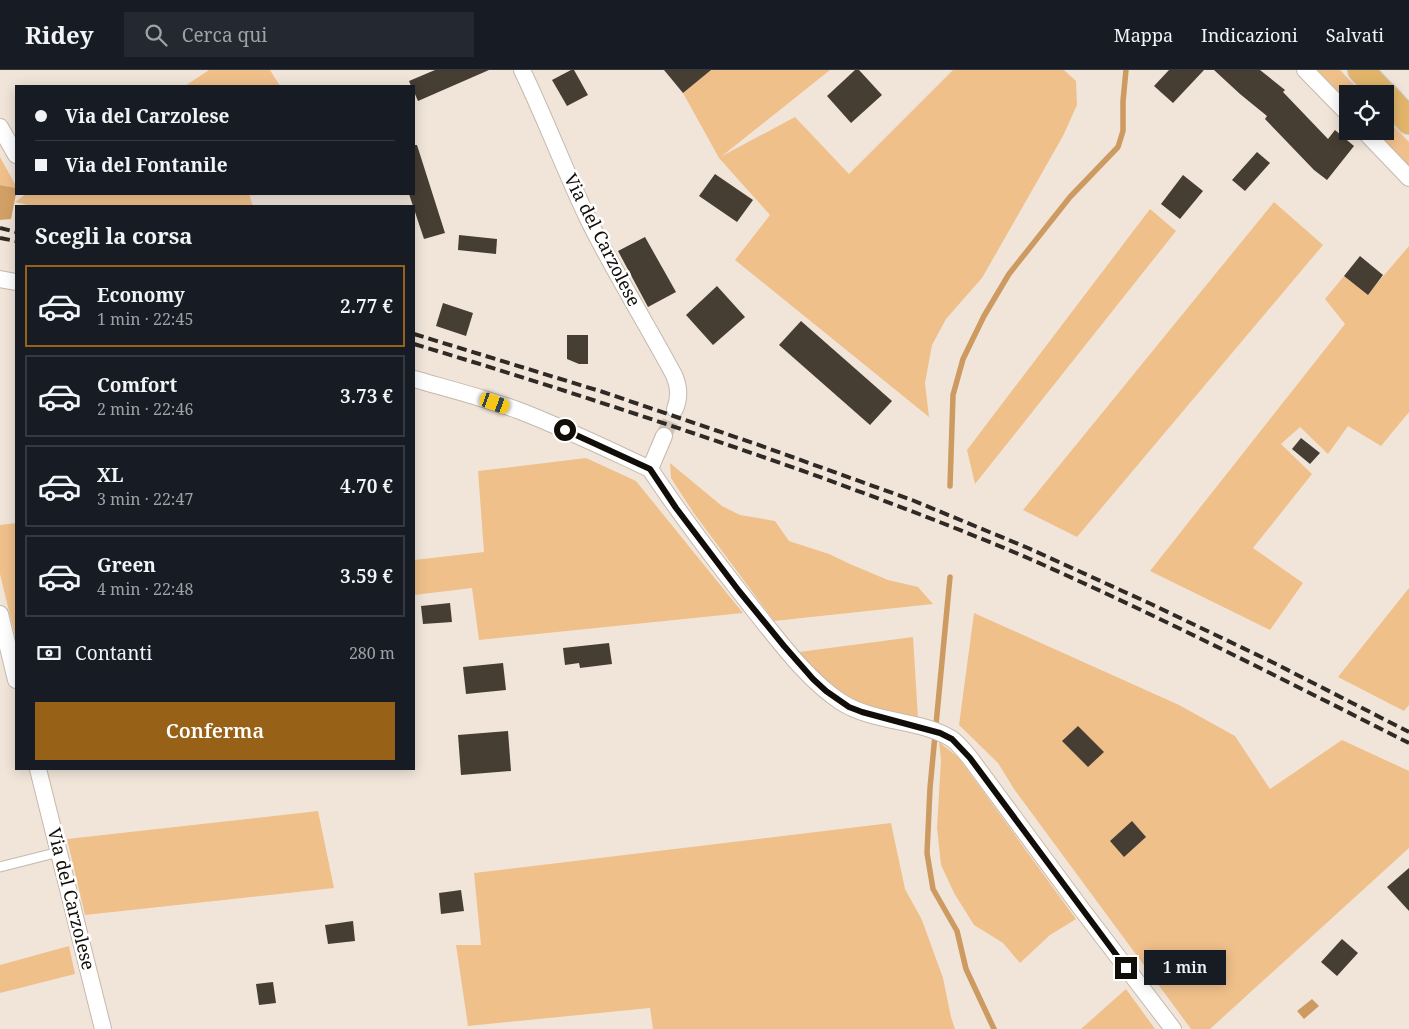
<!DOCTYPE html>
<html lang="it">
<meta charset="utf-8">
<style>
body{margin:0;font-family:"Noto Serif",serif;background:#242831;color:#f1f3f6;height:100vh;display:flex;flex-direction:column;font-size:19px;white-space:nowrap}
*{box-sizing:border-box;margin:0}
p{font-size:16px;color:#9ea1a6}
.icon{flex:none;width:28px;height:28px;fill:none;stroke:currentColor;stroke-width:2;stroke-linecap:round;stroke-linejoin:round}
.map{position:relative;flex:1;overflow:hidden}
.side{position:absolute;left:15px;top:135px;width:400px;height:565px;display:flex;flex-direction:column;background:#171b24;border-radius:0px;box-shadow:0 2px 12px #0003}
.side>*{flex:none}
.banner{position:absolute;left:15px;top:15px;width:400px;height:110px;border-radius:0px;box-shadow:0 2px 12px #0003;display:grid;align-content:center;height:110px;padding:0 20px;background:#171b24}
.controls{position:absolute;left:1339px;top:15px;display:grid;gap:10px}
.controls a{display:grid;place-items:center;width:55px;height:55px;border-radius:0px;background:#171b24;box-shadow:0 2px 12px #0003;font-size:25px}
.end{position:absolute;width:22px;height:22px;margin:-11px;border:6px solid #110d09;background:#fff;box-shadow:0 0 0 2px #fff}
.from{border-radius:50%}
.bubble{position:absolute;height:35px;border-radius:0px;background:#171b24;box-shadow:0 2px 12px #0003;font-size:16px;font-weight:600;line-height:35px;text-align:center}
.car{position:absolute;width:15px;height:30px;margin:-15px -8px;border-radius:6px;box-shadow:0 0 4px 1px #0007;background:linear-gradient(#f5c518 24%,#345 0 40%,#f5c518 0 76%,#345 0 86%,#f5c518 0)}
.banner b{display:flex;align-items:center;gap:18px;height:48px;font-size:19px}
.banner b+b{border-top:1px solid #363941}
.banner i{width:12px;height:12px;background:#f1f3f6}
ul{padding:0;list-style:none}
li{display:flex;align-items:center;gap:15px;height:82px;margin:0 10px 8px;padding:0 10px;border:2px solid #363941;border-radius:0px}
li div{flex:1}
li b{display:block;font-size:19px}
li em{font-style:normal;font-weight:600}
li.active{border-color:#976218}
li>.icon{width:45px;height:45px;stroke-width:1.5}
h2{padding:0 20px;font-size:22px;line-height:60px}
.pay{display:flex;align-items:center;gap:12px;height:55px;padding:0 20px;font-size:19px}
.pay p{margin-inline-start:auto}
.primary-button{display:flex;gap:10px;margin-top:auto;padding:10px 20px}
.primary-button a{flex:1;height:58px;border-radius:0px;background:#976218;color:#fff;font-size:20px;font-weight:600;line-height:58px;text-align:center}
header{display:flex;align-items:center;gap:30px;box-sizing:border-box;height:70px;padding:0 25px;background:#171b24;border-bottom:1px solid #363941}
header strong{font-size:24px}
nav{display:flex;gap:28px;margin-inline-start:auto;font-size:18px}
.search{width:350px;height:45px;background:#242831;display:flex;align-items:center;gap:12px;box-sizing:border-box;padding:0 18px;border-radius:0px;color:#9ea1a6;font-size:19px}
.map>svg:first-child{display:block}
.green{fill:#f0c08b}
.forest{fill:#d2a066}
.water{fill:#cd9b61}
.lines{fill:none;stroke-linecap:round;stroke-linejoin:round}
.stream{stroke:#cd9b61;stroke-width:5.5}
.building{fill:#463d33}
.minor-tunnel{stroke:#cfc5ba;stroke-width:16;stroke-dasharray:16 8;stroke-linecap:butt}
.service-casing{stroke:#c4b9ad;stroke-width:11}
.minor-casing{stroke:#c4b9ad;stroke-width:18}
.primary-casing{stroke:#cbcac9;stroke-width:28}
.service{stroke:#fff;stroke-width:9}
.minor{stroke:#fff;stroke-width:16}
.primary{stroke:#e2b56a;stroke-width:26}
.rail{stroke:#2f2a25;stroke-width:4;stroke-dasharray:10 5;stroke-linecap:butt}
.route{stroke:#110d09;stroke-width:6}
.labels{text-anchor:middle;stroke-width:5;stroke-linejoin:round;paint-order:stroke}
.street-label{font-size:18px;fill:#110d09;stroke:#fff}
</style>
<header>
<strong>Ridey</strong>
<div class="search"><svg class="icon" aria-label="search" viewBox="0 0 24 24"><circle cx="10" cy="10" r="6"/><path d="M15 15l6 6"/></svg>Cerca qui</div>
<nav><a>Mappa</a><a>Indicazioni</a><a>Salvati</a></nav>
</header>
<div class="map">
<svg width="1409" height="959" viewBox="0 0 1409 959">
<rect width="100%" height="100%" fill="#f1e5d9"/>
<g class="green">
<path d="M209 0H270L280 16H185Z"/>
<path d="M710 0H830L722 86 795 47 849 104 953 0H1064L1076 11 1077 35 1063 66 982 208 946 249 932 275 925 313 929 347 735 190 770 145 719 88 683 23Z"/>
<path d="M1317 0H1340L1363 24H1348L1347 32Z"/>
<path d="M1385 47 1409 72V97L1375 61H1385Z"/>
<path d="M0 87 16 116V118L0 115Z"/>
<path d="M26 124H249L253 136H32L15 132Z"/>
<path d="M1274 132 1323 175 1077 467 1023 440Z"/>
<path d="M1150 139 1176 161 975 414 967 380Z"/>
<path d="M1409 176V342L1381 376 1348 356 1328 384 1300 357 1281 374 1312 404 1253 478 1303 513 1270 560 1150 501 1345 254 1325 229 1344 206 1368 224Z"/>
<path d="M586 388 636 411 743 543 479 570 472 518 414 525V490L484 482 478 401Z"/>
<path d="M670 393 722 436 740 445 775 451 789 471 829 484 850 494 888 510 918 517 933 534 774 551 693 442 671 408Z"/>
<path d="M16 453V570L0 504V455Z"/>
<path d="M1409 518V635L1404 641 1338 607Z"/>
<path d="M974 543 1179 635 1235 666 1270 719 1342 670 1409 701V778L1210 959H1191L1014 719 998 693 959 655Z"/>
<path d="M913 567 918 648 870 638 837 620 814 599 799 582Z"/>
<path d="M939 672 958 687 1076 849 1050 865 1020 893 1003 873 974 855 954 823 941 795 937 758 941 690Z"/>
<path d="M318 741 334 818 85 845 67 769Z"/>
<path d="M891 753 905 819 922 850 943 908 951 947 955 959H653L650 938 468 956 456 875H481L474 803Z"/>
<path d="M69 876 75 904 0 923V895Z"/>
<path d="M1126 919 1155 959H1081Z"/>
</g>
<path class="forest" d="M0 115 16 118V124L11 149 0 150Z"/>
<path class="water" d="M1312 929 1319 936 1304 949 1297 941Z"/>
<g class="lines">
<g class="stream">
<path d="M950 416 953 325 963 289 984 246 1009 204 1070 127 1118 77 1123 61V31L1126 0"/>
<path d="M950 507 930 718 927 783 933 819 957 861 966 899 994 959"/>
</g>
</g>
<g class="building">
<path d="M435 0H489L418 31 414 22V16H411L409 11Z"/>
<path d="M571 0H574L588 25 567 36 552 10Z"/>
<path d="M664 0H711L683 23Z"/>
<path d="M855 0H859L882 25 851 53 827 26Z"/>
<path d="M1169 0H1204L1173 33 1154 16Z"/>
<path d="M1214 0H1260L1285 20 1283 22 1328 69 1335 60 1354 76 1327 110 1314 100 1265 49 1267 46 1240 24Z"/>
<path d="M414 75H417L445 163 424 169 409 124H414Z"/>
<path d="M1257 82 1270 93 1245 121 1232 110Z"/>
<path d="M715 104 753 130 737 152 699 126Z"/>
<path d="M1183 105 1203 121 1180 149 1161 134Z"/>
<path d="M459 165 497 169 496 184 458 180Z"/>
<path d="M645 167 676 222 648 237 618 181Z"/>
<path d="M1360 186 1383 205 1368 225 1344 206Z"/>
<path d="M717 216 745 247 713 275 686 245Z"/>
<path d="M443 233 473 243 466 266 436 256Z"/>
<path d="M801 251 892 331 870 355 779 275Z"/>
<path d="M567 265H588V294H579L567 289Z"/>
<path d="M1301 368 1320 383 1310 394 1292 379Z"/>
<path d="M450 533 452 552 423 554 421 536Z"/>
<path d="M609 573 612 594 580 598 579 593 565 595 563 578Z"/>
<path d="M503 593 506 620 466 624 463 597Z"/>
<path d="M1078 656 1104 682 1088 697 1062 671Z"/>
<path d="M508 661 511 701 461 705 458 665Z"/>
<path d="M1132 751 1146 767 1124 787 1110 771Z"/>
<path d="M1409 798V841L1387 817Z"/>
<path d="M461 820 464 841 441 844 439 823Z"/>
<path d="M353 851 355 871 328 874 325 855Z"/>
<path d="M1342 869 1358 883 1337 906 1321 892Z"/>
<path d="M273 912 276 933 259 935 256 914Z"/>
</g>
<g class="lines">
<path class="minor-tunnel" d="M664 366 675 339"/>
<g class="service-casing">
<path id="service" d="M0 797 59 782"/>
</g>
<g class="minor-casing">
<g id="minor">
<path d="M522 0C546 50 565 101 589 151 615 203 646 253 674 305 679 316 680 327 675 339"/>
<path d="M1305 0 1348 44"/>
<path d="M0 57 16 85"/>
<path d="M1364 61 1409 108"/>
<path d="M0 209 16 212"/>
<path d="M414 309C449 319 485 328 520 341 564 358 607 379 650 399"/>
<path d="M650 399C683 449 720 497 758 545 782 575 809 611 841 632 876 654 921 649 952 669 959 674 965 682 970 688L1080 837 1173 959"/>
<path d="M650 399 664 366"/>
<path d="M0 544 16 610"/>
<path d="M38 699 103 959"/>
</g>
</g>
<g class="primary-casing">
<g id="primary">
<path d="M1361 0 1383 24"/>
<path d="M1385 25 1409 51"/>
</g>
</g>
<use href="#service" class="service"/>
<use href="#minor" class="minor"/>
<use href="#primary" class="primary"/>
<g class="rail">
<path d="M0 158 16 162"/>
<path d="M0 168 16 171"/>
<path d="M414 264 603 322 756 374 912 430 1028 478 1151 534 1272 592 1409 662"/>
<path d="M414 274C547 314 678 357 809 403 883 430 958 458 1030 489 1159 546 1284 610 1409 673"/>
</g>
</g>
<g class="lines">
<path class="route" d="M565 360 650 399 676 438 739 521 784 576 813 609 826 621 849 637 862 642 940 663 952 669 970 688 1126 898"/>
</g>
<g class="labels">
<g class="street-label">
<text transform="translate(602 170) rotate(63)" y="6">Via del Carzolese</text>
<text transform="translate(71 829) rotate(76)" y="6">Via del Carzolese</text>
</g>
</g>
</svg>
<div class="controls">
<a><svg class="icon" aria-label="locate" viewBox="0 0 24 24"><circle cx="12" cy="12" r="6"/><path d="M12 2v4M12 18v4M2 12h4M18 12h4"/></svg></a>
</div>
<i class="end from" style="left:565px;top:360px"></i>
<i class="end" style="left:1126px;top:898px"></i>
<div class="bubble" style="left:1144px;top:880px;width:82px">1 min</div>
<i class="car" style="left:495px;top:333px;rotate:110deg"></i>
<div class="banner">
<b><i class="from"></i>Via del Carzolese</b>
<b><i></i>Via del Fontanile</b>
</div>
<section class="side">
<h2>Scegli la corsa</h2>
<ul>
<li class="active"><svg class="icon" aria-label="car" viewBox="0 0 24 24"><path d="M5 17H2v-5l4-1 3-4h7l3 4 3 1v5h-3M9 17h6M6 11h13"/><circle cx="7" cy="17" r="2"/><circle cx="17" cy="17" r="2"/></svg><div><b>Economy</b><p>1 min · 22:45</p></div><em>2.77 €</em></li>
<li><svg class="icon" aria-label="car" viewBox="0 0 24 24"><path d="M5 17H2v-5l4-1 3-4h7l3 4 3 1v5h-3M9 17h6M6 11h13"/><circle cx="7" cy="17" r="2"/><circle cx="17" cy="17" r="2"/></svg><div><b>Comfort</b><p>2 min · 22:46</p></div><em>3.73 €</em></li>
<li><svg class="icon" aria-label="car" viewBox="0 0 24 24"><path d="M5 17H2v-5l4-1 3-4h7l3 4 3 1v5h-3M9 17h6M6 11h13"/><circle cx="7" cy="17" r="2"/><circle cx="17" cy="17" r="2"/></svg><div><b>XL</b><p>3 min · 22:47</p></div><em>4.70 €</em></li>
<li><svg class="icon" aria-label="car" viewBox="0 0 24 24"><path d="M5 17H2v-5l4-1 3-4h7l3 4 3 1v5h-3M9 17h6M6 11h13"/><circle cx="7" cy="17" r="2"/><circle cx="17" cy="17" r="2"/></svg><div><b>Green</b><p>4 min · 22:48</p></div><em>3.59 €</em></li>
</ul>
<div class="pay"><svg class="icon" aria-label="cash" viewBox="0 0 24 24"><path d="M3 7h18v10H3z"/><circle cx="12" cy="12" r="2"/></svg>Contanti<p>280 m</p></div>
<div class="primary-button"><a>Conferma</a></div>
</section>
</div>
